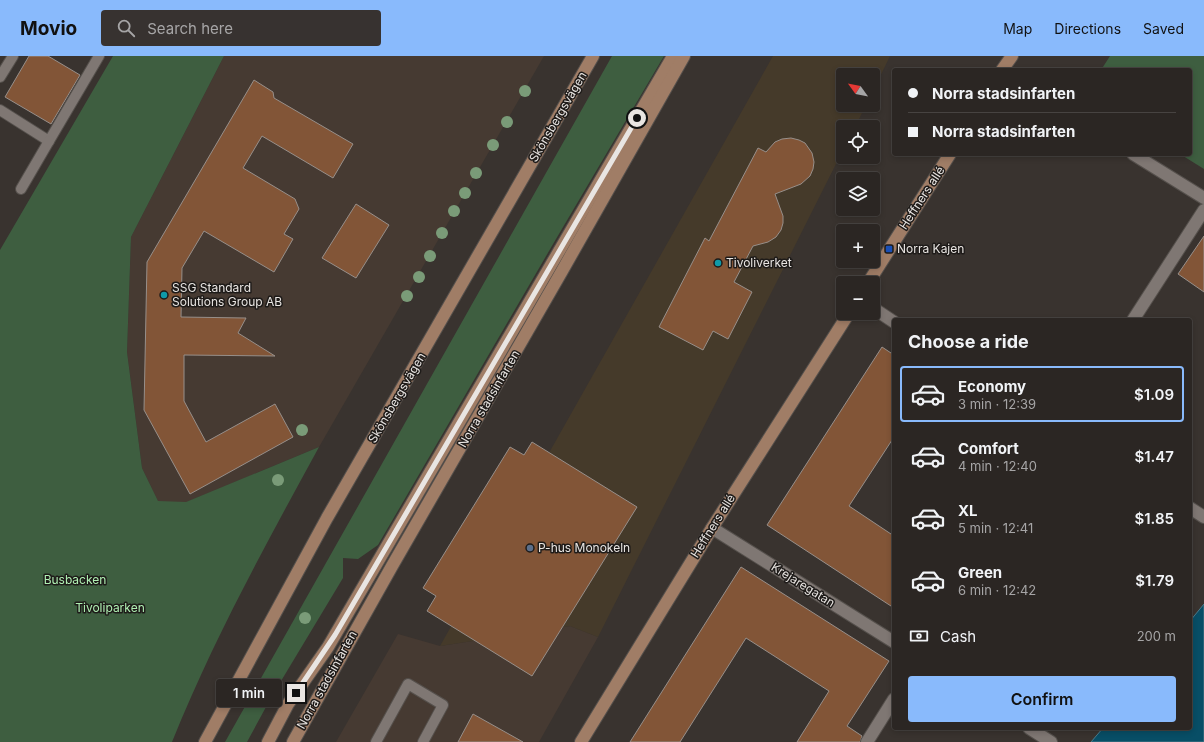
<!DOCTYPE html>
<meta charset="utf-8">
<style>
body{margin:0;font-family:Inter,sans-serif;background:#373230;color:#f1f3f6;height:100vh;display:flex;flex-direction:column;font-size:15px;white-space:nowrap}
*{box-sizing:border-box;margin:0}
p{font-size:13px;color:#a6a5a6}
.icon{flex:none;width:22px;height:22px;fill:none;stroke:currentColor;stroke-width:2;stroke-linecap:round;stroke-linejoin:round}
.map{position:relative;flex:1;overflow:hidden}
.details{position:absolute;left:892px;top:262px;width:300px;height:412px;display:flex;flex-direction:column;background:#2b2623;border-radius:4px;box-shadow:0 2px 6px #0003,0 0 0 1px #474341}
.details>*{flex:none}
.top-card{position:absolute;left:892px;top:12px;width:300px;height:88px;border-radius:4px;box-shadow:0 2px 6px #0003,0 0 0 1px #474341;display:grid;align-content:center;height:88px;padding:0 16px;background:#2b2623}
.needle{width:26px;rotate:303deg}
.fabs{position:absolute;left:836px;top:12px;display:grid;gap:8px}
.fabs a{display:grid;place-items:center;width:44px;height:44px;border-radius:4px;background:#2b2623;box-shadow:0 2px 6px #0003,0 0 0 1px #474341;font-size:20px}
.end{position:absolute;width:18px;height:18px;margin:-9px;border:5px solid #e9e5e2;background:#111;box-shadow:0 0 0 2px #111}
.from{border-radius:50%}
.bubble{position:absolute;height:28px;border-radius:4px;background:#2b2623;box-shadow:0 2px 6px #0003,0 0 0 1px #474341;font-size:13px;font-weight:600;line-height:28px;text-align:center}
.top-card b{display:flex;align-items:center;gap:14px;height:38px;font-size:15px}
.top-card b+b{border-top:1px solid #474341}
.top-card i{width:10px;height:10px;background:#f1f3f6}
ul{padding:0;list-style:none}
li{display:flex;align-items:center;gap:12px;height:56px;margin:0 8px 6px;padding:0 8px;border:2px solid transparent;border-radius:4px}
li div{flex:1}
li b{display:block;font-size:15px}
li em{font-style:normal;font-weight:600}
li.on{border-color:#89bafc}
li>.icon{width:36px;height:36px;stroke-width:1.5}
h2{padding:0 16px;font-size:18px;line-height:48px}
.pay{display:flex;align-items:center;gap:10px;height:44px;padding:0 16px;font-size:15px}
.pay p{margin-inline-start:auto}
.button{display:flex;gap:8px;margin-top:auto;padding:8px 16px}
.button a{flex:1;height:46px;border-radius:4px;background:#89bafc;color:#111;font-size:16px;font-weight:600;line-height:46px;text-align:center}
header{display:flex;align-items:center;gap:24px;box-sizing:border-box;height:56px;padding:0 20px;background:#89bafc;color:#111}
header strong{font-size:19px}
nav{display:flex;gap:22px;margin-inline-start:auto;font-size:14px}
.search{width:280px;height:36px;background:#373230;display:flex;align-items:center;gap:10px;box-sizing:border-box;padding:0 14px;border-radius:4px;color:#a6a5a6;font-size:15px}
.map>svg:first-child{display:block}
.built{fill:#463a32}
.industrial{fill:#453a2a}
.green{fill:#3e5e40}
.water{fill:#084e66;stroke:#4c7b8b}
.building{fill:#825537;stroke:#978f8a}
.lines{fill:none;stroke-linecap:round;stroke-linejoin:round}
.lane-casing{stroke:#55504c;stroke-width:12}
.street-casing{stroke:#55504c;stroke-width:14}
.secondary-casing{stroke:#55504c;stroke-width:14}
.lane{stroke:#7f7773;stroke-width:10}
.street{stroke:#7f7773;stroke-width:12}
.secondary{stroke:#a07d66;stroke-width:12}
.tree{fill:#7a9b78}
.route{stroke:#e9e5e2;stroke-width:5}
.transit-dot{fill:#1a4fb4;stroke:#1e1b19;stroke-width:1.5}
.culture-dot{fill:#0f9aa8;stroke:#1e1b19;stroke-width:1.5}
.service-dot{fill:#5c6f8a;stroke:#1e1b19;stroke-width:1.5}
.labels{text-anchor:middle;stroke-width:3;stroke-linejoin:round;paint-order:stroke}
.street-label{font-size:12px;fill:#e9e5e2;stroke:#1e1b19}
.poi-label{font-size:12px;fill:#e9e5e2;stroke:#1e1b19;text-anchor:start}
.park-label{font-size:12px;fill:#b0f0b3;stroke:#1e1b19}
</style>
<header>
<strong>Movio</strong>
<div class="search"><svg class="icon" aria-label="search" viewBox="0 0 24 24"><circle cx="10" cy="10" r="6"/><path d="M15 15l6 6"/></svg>Search here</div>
<nav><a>Map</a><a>Directions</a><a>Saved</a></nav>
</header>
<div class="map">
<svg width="1204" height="686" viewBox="0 0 1204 686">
<rect width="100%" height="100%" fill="#39332f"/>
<g class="built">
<path d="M224 0H544L319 391 163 456 142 412 127 296 131 181Z"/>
<path d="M570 570 598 581 539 686H336L398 578 440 590Z"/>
</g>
<path class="industrial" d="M773 0H890L873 35V19H843V49H866L855 71H843V94L598 581 570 570 440 590Z"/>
<g class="green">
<path d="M113 0H224L131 181 127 296 142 412 158 445 186 446 319 391C266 488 213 584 172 686H0V194Z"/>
<path d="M612 0H664L556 183 378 489 358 503 343 502V522L272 640 247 686H225Z"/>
<path d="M1110 0H1204V113L1180 98H1190V14H1101Z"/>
</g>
<path class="water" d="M1204 548V686H1091L1103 672H1190V565Z"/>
<g class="building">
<path d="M29 0H48L80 19 51 68 5 41Z"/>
<path d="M254 24 273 36 274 42 353 88 333 122 262 80 243 112 295 143 299 153 284 178 293 183 274 216 204 175 182 212 181 261 246 262 238 277 275 300 184 299V345L206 386 275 348 293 381 190 438 144 354 147 206Z"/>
<path d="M791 82 799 84 805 87 812 97 814 106 813 113 810 120 801 128 775 138 783 160V167L781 174 776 181 768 186 753 190 734 226 752 236 728 283 713 275 703 294 659 271 705 182 709 185 758 92 766 96 775 86 782 83Z"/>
<path d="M356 148 389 169 356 222 322 202Z"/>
<path d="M1204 180V236L1178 218Z"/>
<path d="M882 291 894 299V381L849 450 894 480V552L767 469Z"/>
<path d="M532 386 637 451 532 620 427 555 436 540 423 532 510 391 524 399Z"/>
<path d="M741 511 889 605 847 670 862 680 860 686H797L829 635 746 582 680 686H630Z"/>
<path d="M473 658 523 686H458Z"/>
</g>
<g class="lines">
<g class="lane-casing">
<g id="lane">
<path d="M0 21 13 0"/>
<path d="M0 54 49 85 99 0"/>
<path d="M21 133 49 85"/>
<path d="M376 686 408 628 443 649 423 686"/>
</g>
</g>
<g class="street-casing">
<g id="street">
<path d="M1133 98 1204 142"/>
<path d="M873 252 894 266"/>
<path d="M1133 264 1204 154"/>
<path d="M1190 452 1204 461"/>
<path d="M712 472 894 586"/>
<path d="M1029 672 1051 686"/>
<path d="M867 686 894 643"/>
</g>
</g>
<g class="secondary-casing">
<g id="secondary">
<path d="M1002 14 1012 0"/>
<path d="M868 227 950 98"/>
<path d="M205 686 327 462 593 0"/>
<path d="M268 686 288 648 328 591 673 0"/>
<path d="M293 686 392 510 562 215 684 0"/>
<path d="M581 686 712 472 849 257"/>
</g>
</g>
<use href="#lane" class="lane"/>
<use href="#street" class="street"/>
<use href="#secondary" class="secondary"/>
</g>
<g class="tree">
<circle cx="525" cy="35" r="6"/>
<circle cx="507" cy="66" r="6"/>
<circle cx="493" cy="89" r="6"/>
<circle cx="476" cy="117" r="6"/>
<circle cx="465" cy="137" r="6"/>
<circle cx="454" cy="155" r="6"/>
<circle cx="442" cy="177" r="6"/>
<circle cx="430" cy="200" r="6"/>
<circle cx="419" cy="221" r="6"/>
<circle cx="407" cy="240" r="6"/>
<circle cx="302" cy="374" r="6"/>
<circle cx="278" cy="424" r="6"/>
<circle cx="305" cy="562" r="6"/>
<circle cx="261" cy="639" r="6"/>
</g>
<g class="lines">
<path class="route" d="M296 637 335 579 637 62"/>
</g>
<rect class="transit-dot" x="885" y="189" width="8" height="8" rx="2"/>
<g class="culture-dot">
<circle cx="718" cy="207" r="4"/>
<circle cx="164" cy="239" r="4"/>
</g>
<circle class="service-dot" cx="530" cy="492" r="4"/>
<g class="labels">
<g class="street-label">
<text transform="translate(558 61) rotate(-60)" y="4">Skönsbergsvägen</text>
<text transform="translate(922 142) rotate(-57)" y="4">Heffners allé</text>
<text transform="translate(397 342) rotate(-60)" y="4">Skönsbergsvägen</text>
<text transform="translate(489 343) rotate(-60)" y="4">Norra stadsinfarten</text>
<text transform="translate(713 470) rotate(-58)" y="4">Heffners allé</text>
<text transform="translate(803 529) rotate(32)" y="4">Krejaregatan</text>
<text transform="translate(327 624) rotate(-61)" y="4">Norra stadsinfarten</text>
</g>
<g class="poi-label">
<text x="897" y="197">Norra Kajen</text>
<text x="726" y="211">Tivoliverket</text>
<text x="172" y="236">SSG Standard<tspan x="172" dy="14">Solutions Group AB</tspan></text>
<text x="538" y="496">P-hus Monokeln</text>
</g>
<g class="park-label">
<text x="75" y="528">Busbacken</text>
<text x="110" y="556">Tivoliparken</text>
</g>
</g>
</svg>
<div class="fabs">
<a><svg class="needle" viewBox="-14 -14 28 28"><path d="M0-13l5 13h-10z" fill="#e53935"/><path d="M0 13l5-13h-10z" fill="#a6a5a6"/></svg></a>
<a><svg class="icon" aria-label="locate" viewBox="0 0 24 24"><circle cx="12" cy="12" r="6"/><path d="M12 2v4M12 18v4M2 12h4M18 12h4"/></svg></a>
<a><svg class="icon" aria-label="layers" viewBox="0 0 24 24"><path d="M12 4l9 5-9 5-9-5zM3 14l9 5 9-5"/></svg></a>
<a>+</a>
<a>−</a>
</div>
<i class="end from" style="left:637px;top:62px"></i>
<i class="end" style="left:296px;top:637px"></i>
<div class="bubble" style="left:216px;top:623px;width:66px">1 min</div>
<div class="top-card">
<b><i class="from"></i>Norra stadsinfarten</b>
<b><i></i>Norra stadsinfarten</b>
</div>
<section class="details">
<h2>Choose a ride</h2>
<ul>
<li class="on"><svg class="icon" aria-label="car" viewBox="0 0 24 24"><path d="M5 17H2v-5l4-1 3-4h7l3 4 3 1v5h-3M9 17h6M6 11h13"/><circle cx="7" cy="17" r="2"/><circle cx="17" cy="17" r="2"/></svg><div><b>Economy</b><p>3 min · 12:39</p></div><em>$1.09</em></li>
<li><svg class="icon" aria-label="car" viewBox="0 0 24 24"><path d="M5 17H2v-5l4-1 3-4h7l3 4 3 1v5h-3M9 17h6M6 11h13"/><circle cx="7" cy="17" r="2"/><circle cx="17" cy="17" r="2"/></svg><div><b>Comfort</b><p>4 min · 12:40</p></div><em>$1.47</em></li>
<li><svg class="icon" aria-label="car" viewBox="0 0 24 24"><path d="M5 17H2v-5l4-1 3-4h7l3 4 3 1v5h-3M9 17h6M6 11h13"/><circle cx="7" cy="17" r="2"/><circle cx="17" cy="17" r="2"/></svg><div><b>XL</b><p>5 min · 12:41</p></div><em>$1.85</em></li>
<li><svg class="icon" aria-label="car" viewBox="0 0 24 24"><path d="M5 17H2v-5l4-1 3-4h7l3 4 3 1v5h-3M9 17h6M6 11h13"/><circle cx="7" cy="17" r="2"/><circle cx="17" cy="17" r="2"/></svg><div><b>Green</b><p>6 min · 12:42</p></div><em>$1.79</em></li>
</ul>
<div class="pay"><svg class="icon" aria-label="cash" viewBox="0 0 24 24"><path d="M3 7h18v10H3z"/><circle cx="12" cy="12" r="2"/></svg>Cash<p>200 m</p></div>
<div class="button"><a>Confirm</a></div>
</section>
</div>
